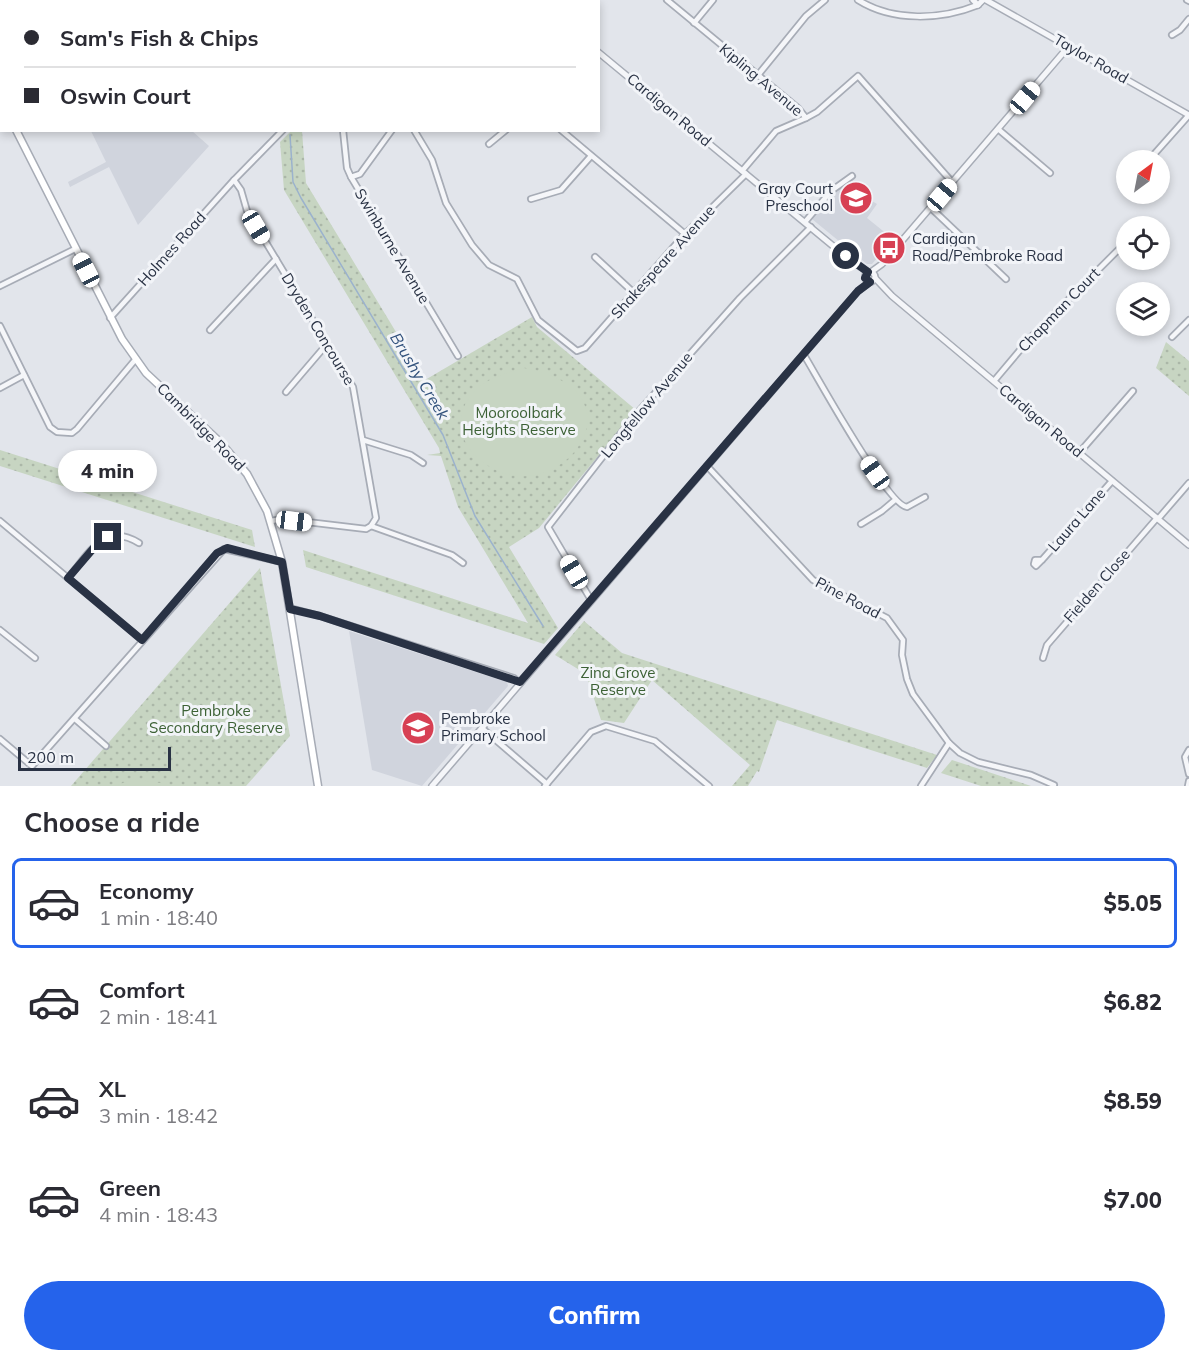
<!DOCTYPE html>
<meta charset="utf-8">
<style>
body{margin:0;font-family:Mulish,sans-serif;background:#f7f7f7;color:#2b2b33;height:100vh;display:flex;flex-direction:column;font-size:22px;white-space:nowrap}
*{box-sizing:border-box;margin:0}
p{font-size:20px;color:#7c7c81}
.icon{flex:none;width:33px;height:33px;fill:none;stroke:currentColor;stroke-width:2;stroke-linecap:round;stroke-linejoin:round}
.map{position:relative;height:786px;overflow:hidden}
.drawer{display:flex;flex-direction:column;background:#fff;flex:1}
.drawer>*{flex:none}
.banner{position:absolute;left:0px;top:0px;width:600px;height:132px;box-shadow:0 3px 9px #0003;display:grid;align-content:center;height:132px;padding:0 24px;background:#fff}
.needle{width:39px;rotate:32deg}
.tools{position:absolute;left:1116px;top:150px;display:grid;gap:12px}
.tools a{display:grid;place-items:center;width:54px;height:54px;border-radius:50%;background:#fff;box-shadow:0 3px 9px #0003;font-size:30px}
.scale{position:absolute;left:18px;bottom:15px;width:153px;box-sizing:border-box;padding-left:6px;border:3px solid #293244;border-top:0;font-size:16px;line-height:21px;white-space:nowrap;color:#293244;-webkit-text-stroke:4px #f2f4f8;paint-order:stroke}
.end{position:absolute;width:27px;height:27px;margin:-14px;border:8px solid #293244;background:#fff;box-shadow:0 0 0 3px #fff}
.from{border-radius:50%}
.bubble{position:absolute;height:42px;border-radius:21px;background:#fff;box-shadow:0 3px 9px #0003;font-size:20px;font-weight:800;line-height:42px;text-align:center}
.car{position:absolute;width:18px;height:36px;margin:-18px -9px;border-radius:8px;box-shadow:0 0 4px 2px #0007;background:linear-gradient(#fff 24%,#345 0 40%,#fff 0 76%,#345 0 86%,#fff 0)}
.banner b{display:flex;align-items:center;gap:21px;height:57px;font-size:22px}
.banner b+b{border-top:2px solid #e1e1e2}
.banner i{width:15px;height:15px;background:#2b2b33}
ul{padding:0;list-style:none}
li{display:flex;align-items:center;gap:18px;height:90px;margin:0 12px 9px;padding:0 12px;border:3px solid transparent;border-radius:9px}
li div{flex:1}
li b{display:block;font-size:22px}
li em{font-style:normal;font-weight:800}
li.on{border-color:#2563eb}
li>.icon{width:54px;height:54px;stroke-width:1.5}
h2{padding:0 24px;font-size:27px;line-height:72px}
.action{display:flex;gap:12px;margin-top:auto;padding:12px 24px}
.action a{flex:1;height:69px;border-radius:36px;background:#2563eb;color:#fff;font-size:24px;font-weight:800;line-height:69px;text-align:center}
.map>svg:first-child{display:block}
.built{fill:#d0d4dd}
.grass{fill:url(#grass-dots)}
.pitch{fill:#c7d5c2}
.lines{fill:none;stroke-linecap:round;stroke-linejoin:round}
.stream{stroke:#9bb2cd;stroke-width:1.5}
.minor-casing{stroke:#a7acb6;stroke-width:8}
.tertiary-casing{stroke:#a7acb6;stroke-width:8}
.secondary-casing{stroke:#a7acb6;stroke-width:9}
.minor{stroke:#f5f6f9;stroke-width:4.5}
.tertiary{stroke:#f5f6f9;stroke-width:5}
.secondary{stroke:#fff;stroke-width:6}
.route{stroke:#293244;stroke-width:8}
.labels{text-anchor:middle;stroke-width:6;stroke-linejoin:round;paint-order:stroke}
.street-label{font-size:15px;fill:#293244;stroke:#f2f4f8}
.poi-label{font-size:15px;fill:#293244;stroke:#f2f4f8;text-anchor:start}
.park-label{font-size:15px;fill:#3c6135;stroke:#f2f4f8}
.water-label{font-size:16px;font-style:italic;fill:#30507b;stroke:#f2f4f8}
</style>
<div class="map">
<svg width="1189" height="786" viewBox="0 0 1189 786">
<defs>
<pattern id="grass-dots" width="8" height="8" patternUnits="userSpaceOnUse" patternTransform="scale(1.5)"><rect width="8" height="8" fill="#c7d5c2"/><path d="M2 2h.1M6 6h.1" fill="none" stroke="#abb7a8" stroke-width="1.8" stroke-linecap="round"/></pattern>
</defs>
<rect width="100%" height="100%" fill="#e2e5eb"/>
<g class="built">
<path d="M91 131H192L209 146 138 225 109 167 70 187 68 182 106 162Z"/>
<path d="M847 186 877 204 867 218 893 239 872 264H867L812 219 835 191Z"/>
<path d="M349 631 507 682 508 686 422 786 372 770Z"/>
</g>
<g class="grass">
<path d="M26 0H203L27 2Z"/>
<path d="M291 131H302L306 183 425 380 532 317 537 327 636 410 539 528 509 547 558 628 544 644 306 567 303 550 528 623 458 507 441 456 427 455 440 453 439 448 284 190 280 142Z"/>
<path d="M1166 342 1189 361V396L1156 368Z"/>
<path d="M0 450 252 530 255 547 0 466Z"/>
<path d="M260 568 290 736 246 786H71Z"/>
<path d="M584 621 622 653 937 755 927 768 777 720 759 772 757 771 748 786H732L750 765 652 680 624 723 601 720 586 674 555 655Z"/>
<path d="M952 760 1031 786H981L941 773Z"/>
</g>
<g class="pitch">
<path d="M524 368C657 392 551 524 478 458 454 437 455 404 482 385 494 376 510 372 524 368Z"/>
<path d="M133 779 167 784 171 786H115Z"/>
</g>
<g class="lines">
<g class="stream">
<path d="M340 2 341 0"/>
<path d="M290 135 293 182 301 198 443 435 475 516 543 626"/>
</g>
<g class="minor-casing">
<g id="minor">
<path d="M232 0H234"/>
<path d="M239 0 241 2"/>
<path d="M667 0 798 108 806 118 817 112 858 76 952 182"/>
<path d="M1187 0 1189 1"/>
<path d="M325 2 326 0"/>
<path d="M397 2 398 0"/>
<path d="M509 2 510 0"/>
<path d="M542 2 543 0"/>
<path d="M694 23 713 0"/>
<path d="M1172 35 1180 30 1189 19"/>
<path d="M758 75 806 16 825 0"/>
<path d="M998 129 1050 173"/>
<path d="M343 130 347 168 351 177 458 356"/>
<path d="M414 130 432 160 446 203 472 245 489 265 517 279 538 320 577 351 585 348 685 234 746 174"/>
<path d="M561 130 685 234"/>
<path d="M489 144 506 130"/>
<path d="M1149 160 1189 115"/>
<path d="M742 171 776 131 806 118"/>
<path d="M351 177 360 174 392 130"/>
<path d="M531 199 561 190 591 156"/>
<path d="M931 208 1006 279"/>
<path d="M805 222 831 191 852 176"/>
<path d="M595 257 634 293"/>
<path d="M0 286 75 249"/>
<path d="M110 318 234 180"/>
<path d="M0 326 50 427 57 432 72 433 77 429 135 360"/>
<path d="M210 330 276 259"/>
<path d="M1172 337 1189 320"/>
<path d="M804 355C818 378 888 506 907 507L925 497"/>
<path d="M994 381 1031 337 1126 242"/>
<path d="M0 388 24 375"/>
<path d="M286 392 327 344"/>
<path d="M363 440 411 455 423 463"/>
<path d="M1079 453 1133 391"/>
<path d="M707 466 813 580 887 618 903 640 902 655 907 679 913 694 949 743 960 753 978 762 1031 775 1054 785"/>
<path d="M1158 519 1189 483"/>
<path d="M0 521 142 640"/>
<path d="M271 521 282 519 366 529 371 526 376 518 353 387 247 211 241 190 234 180 283 130"/>
<path d="M861 524 882 511 895 500"/>
<path d="M371 526 452 555 463 563"/>
<path d="M1042 560H1035L1034 564 1036 566 1042 560 1112 481"/>
<path d="M68 578C89 554 104 521 139 543"/>
<path d="M591 600 548 527 632 419 740 298 811 227"/>
<path d="M290 608 320 616 514 678 520 683"/>
<path d="M0 630 35 658"/>
<path d="M1043 658 1047 645 1157 518"/>
<path d="M75 719 106 746"/>
<path d="M483 729 547 784"/>
<path d="M0 739 32 766 224 549 282 562"/>
<path d="M1189 750 1185 757 1189 774"/>
<path d="M545 786 591 732 606 726 655 741 709 786"/>
<path d="M921 786 949 743"/>
<path d="M1188 786 1189 781"/>
</g>
</g>
<g class="tertiary-casing">
<g id="tertiary">
<path d="M536 0 538 2"/>
<path d="M858 0C893 22 941 20 978 5"/>
<path d="M973 0 978 5 983 0"/>
<path d="M986 0 1189 115"/>
<path d="M598 52 850 260 868 272"/>
<circle cx="870" cy="277" r="5"/>
<path d="M871 272 882 264 1069 46"/>
<path d="M875 278 892 296 1189 545"/>
<path d="M432 786 858 291 870 282"/>
</g>
</g>
<g class="secondary-casing">
<g id="secondary">
<path d="M0 98 2 101"/>
<path d="M16 130 122 339 146 373 221 443 247 474 267 511 282 562 318 786"/>
</g>
</g>
<use href="#minor" class="minor"/>
<use href="#tertiary" class="tertiary"/>
<use href="#secondary" class="secondary"/>
</g>
<g class="lines">
<path class="route" d="M108 537 98 543 68 578 142 640 217 553 227 548 282 562 290 609 320 616 520 682 858 291 870 282 865 278 868 272 846 256"/>
</g>
<defs>
<g id="school-disc" transform="scale(1.725)"><circle r="9.5" fill="#d74053" stroke="#f2f4f8"/><path d="M0-5L7-2L0 1L-7-2ZM-4 1L0 2.5L4 1V4Q0 6-4 4Z" fill="#fff"/></g>
<g id="bus-disc" transform="scale(1.725)"><circle r="9.5" fill="#d74053" stroke="#f2f4f8"/><path d="M-5-6H5V4H4V6H2V4H-2V6H-4V4H-5ZM-3.5-4V0h7V-4ZM-3.5 1.2v1.5H-2V1.2ZM2 1.2v1.5H3.5V1.2Z" fill="#fff"/></g>
</defs>
<g fill-rule="evenodd">
<use href="#school-disc" x="856" y="198"/>
<use href="#bus-disc" x="889" y="248"/>
<use href="#school-disc" x="418" y="728"/>
</g>
<g class="labels">
<g class="street-label">
<text transform="translate(1091 59) rotate(30)" y="5">Taylor Road</text>
<text transform="translate(761 80) rotate(40)" y="5">Kipling Avenue</text>
<text transform="translate(669 110) rotate(40)" y="5">Cardigan Road</text>
<text transform="translate(392 246) rotate(59)" y="5">Swinburne Avenue</text>
<text transform="translate(172 249) rotate(-48)" y="5">Holmes Road</text>
<text transform="translate(663 262) rotate(-48)" y="5">Shakespeare Avenue</text>
<text transform="translate(1059 310) rotate(-46)" y="5">Chapman Court</text>
<text transform="translate(318 329) rotate(59)" y="5">Dryden Concourse</text>
<text transform="translate(647 405) rotate(-50)" y="5">Longfellow Avenue</text>
<text transform="translate(1041 421) rotate(40)" y="5">Cardigan Road</text>
<text transform="translate(201 427) rotate(45)" y="5">Cambridge Road</text>
<text transform="translate(1077 520) rotate(-49)" y="5">Laura Lane</text>
<text transform="translate(1097 586) rotate(-49)" y="5">Fielden Close</text>
<text transform="translate(848 598) rotate(28)" y="5">Pine Road</text>
</g>
<g class="poi-label">
<text x="833" y="194" text-anchor="end">Gray Court<tspan x="833" dy="17">Preschool</tspan></text>
<text x="912" y="244">Cardigan<tspan x="912" dy="17">Road/Pembroke Road</tspan></text>
<text x="441" y="724">Pembroke<tspan x="441" dy="17">Primary School</tspan></text>
</g>
<g class="park-label">
<text x="519" y="418">Mooroolbark<tspan x="519" dy="17">Heights Reserve</tspan></text>
<text x="618" y="678">Zina Grove<tspan x="618" dy="17">Reserve</tspan></text>
<text x="216" y="716">Pembroke<tspan x="216" dy="17">Secondary Reserve</tspan></text>
</g>
<g class="water-label">
<text transform="translate(420 376) rotate(59)" y="6">Brushy Creek</text>
</g>
</g>
</svg>
<div class="tools">
<a><svg class="needle" viewBox="-14 -14 28 28"><path d="M0-13l5 13h-10z" fill="#e53935"/><path d="M0 13l5-13h-10z" fill="#7c7c81"/></svg></a>
<a><svg class="icon" aria-label="locate" viewBox="0 0 24 24"><circle cx="12" cy="12" r="6"/><path d="M12 2v4M12 18v4M2 12h4M18 12h4"/></svg></a>
<a><svg class="icon" aria-label="layers" viewBox="0 0 24 24"><path d="M12 4l9 5-9 5-9-5zM3 14l9 5 9-5"/></svg></a>
</div>
<div class="scale">200 m</div>
<i class="end from" style="left:846px;top:256px"></i>
<i class="end" style="left:108px;top:537px"></i>
<div class="bubble" style="left:58px;top:450px;width:99px">4 min</div>
<i class="car" style="left:1025px;top:98px;rotate:40deg"></i>
<i class="car" style="left:942px;top:195px;rotate:40deg"></i>
<i class="car" style="left:256px;top:227px;rotate:149deg"></i>
<i class="car" style="left:86px;top:270px;rotate:333deg"></i>
<i class="car" style="left:875px;top:473px;rotate:325deg"></i>
<i class="car" style="left:294px;top:521px;rotate:97deg"></i>
<i class="car" style="left:574px;top:572px;rotate:329deg"></i>
<div class="banner">
<b><i class="from"></i>Sam's Fish &amp; Chips</b>
<b><i></i>Oswin Court</b>
</div>
</div>
<section class="drawer">
<h2>Choose a ride</h2>
<ul>
<li class="on"><svg class="icon" aria-label="car" viewBox="0 0 24 24"><path d="M5 17H2v-5l4-1 3-4h7l3 4 3 1v5h-3M9 17h6M6 11h13"/><circle cx="7" cy="17" r="2"/><circle cx="17" cy="17" r="2"/></svg><div><b>Economy</b><p>1 min · 18:40</p></div><em>$5.05</em></li>
<li><svg class="icon" aria-label="car" viewBox="0 0 24 24"><path d="M5 17H2v-5l4-1 3-4h7l3 4 3 1v5h-3M9 17h6M6 11h13"/><circle cx="7" cy="17" r="2"/><circle cx="17" cy="17" r="2"/></svg><div><b>Comfort</b><p>2 min · 18:41</p></div><em>$6.82</em></li>
<li><svg class="icon" aria-label="car" viewBox="0 0 24 24"><path d="M5 17H2v-5l4-1 3-4h7l3 4 3 1v5h-3M9 17h6M6 11h13"/><circle cx="7" cy="17" r="2"/><circle cx="17" cy="17" r="2"/></svg><div><b>XL</b><p>3 min · 18:42</p></div><em>$8.59</em></li>
<li><svg class="icon" aria-label="car" viewBox="0 0 24 24"><path d="M5 17H2v-5l4-1 3-4h7l3 4 3 1v5h-3M9 17h6M6 11h13"/><circle cx="7" cy="17" r="2"/><circle cx="17" cy="17" r="2"/></svg><div><b>Green</b><p>4 min · 18:43</p></div><em>$7.00</em></li>
</ul>
<div class="action"><a>Confirm</a></div>
</section>
